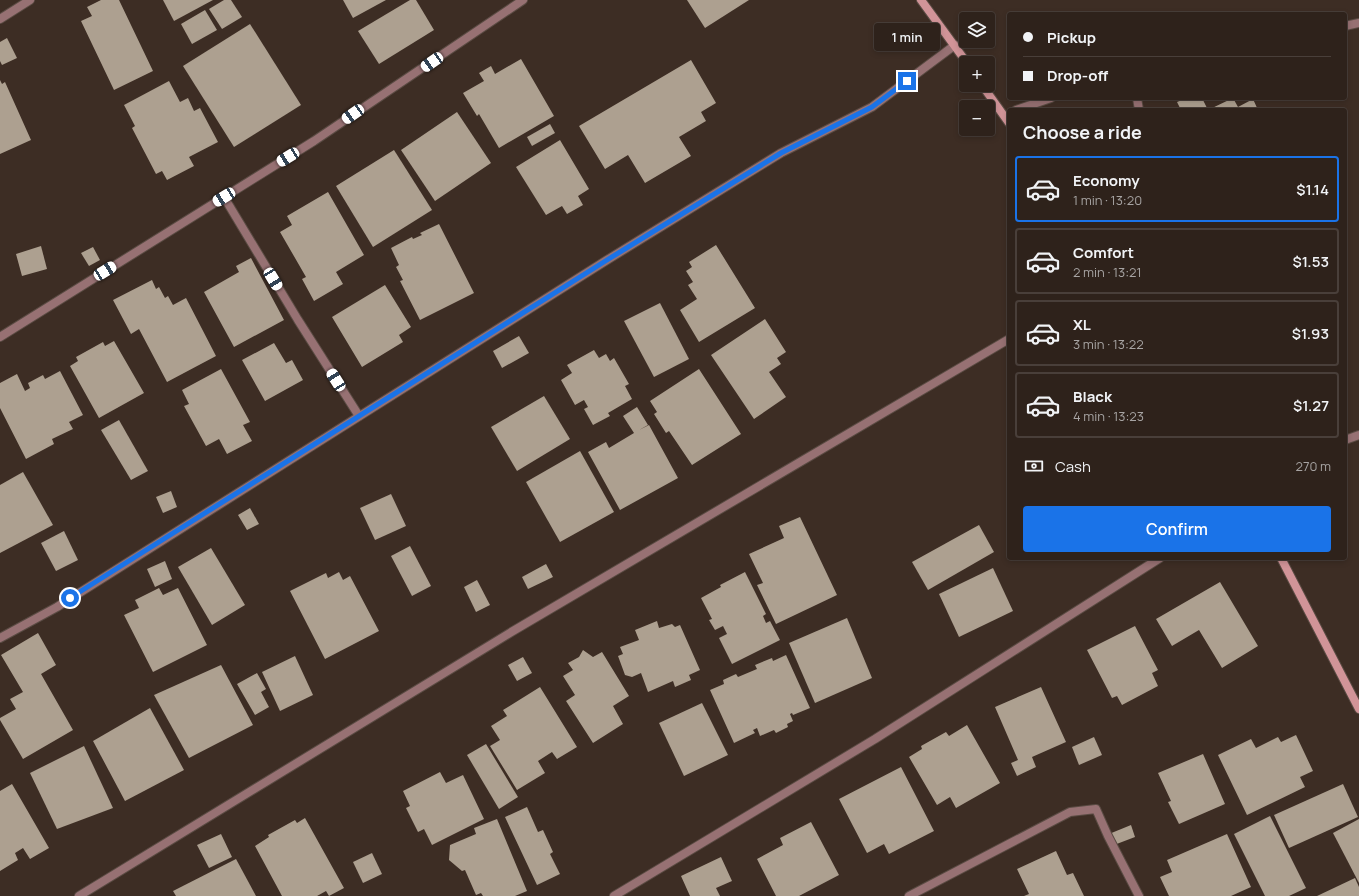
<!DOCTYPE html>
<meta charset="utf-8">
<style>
body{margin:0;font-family:Manrope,sans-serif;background:#362a24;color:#f1f3f6;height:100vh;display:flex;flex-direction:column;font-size:15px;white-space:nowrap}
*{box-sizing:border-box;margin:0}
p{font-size:13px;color:#a7a4a3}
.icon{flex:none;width:22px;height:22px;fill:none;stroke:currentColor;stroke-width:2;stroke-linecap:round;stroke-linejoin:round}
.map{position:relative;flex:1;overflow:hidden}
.panel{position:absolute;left:1007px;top:108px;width:340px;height:452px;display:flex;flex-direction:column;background:#2e221b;border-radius:4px;box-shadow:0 2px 6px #0003,0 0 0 1px #493f3a}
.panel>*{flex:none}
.top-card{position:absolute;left:1007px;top:12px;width:340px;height:88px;border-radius:4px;box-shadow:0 2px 6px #0003,0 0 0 1px #493f3a;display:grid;align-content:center;height:88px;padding:0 16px;background:#2e221b}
.buttons{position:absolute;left:959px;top:12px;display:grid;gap:8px}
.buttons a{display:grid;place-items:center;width:36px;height:36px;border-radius:4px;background:#2e221b;box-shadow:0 2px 6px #0003,0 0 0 1px #493f3a;font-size:20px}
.end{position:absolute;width:18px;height:18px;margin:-9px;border:5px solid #1a73e8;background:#fff;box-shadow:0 0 0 2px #fff}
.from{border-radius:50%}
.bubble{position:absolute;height:28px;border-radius:4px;background:#2e221b;box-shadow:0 2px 6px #0003,0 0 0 1px #493f3a;font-size:13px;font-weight:600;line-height:28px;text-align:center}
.car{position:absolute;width:12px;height:24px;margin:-12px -6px;border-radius:5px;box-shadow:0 0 3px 1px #0007;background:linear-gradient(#fff 24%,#345 0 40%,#fff 0 76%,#345 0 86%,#fff 0)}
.top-card b{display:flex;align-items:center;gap:14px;height:38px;font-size:15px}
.top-card b+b{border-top:1px solid #493f3a}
.top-card i{width:10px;height:10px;background:#f1f3f6}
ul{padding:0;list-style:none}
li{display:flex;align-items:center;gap:12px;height:66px;margin:0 8px 6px;padding:0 8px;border:2px solid #493f3a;border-radius:4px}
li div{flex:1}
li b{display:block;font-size:15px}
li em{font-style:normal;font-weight:600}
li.current{border-color:#1a73e8}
li>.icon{width:36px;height:36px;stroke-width:1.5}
h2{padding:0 16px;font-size:18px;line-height:48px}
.pay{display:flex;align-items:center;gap:10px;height:44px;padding:0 16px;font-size:15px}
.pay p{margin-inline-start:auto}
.primary-button{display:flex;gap:8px;margin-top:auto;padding:8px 16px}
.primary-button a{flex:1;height:46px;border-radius:4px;background:#1a73e8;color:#fff;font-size:16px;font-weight:600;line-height:46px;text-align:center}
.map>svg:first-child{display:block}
.building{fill:#ada090}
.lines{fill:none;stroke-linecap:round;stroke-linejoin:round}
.lane-casing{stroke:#5a4b43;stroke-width:10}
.street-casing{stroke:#5a4b43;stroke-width:10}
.secondary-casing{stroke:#5a4b43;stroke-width:10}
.lane{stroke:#977173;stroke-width:8}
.street{stroke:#977173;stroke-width:8}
.secondary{stroke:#d19498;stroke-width:8}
.route{stroke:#1a73e8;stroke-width:5}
</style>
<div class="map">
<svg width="1359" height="896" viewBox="0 0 1359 896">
<rect width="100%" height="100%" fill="#3d2d24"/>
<g class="building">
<path d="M101 0H119L153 71 114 90 81 21 92 16 87 7Z"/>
<path d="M163 0H213L174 21Z"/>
<path d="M224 0H231L242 17 222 29 209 9Z"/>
<path d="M343 0H386L353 18Z"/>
<path d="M410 0H416L434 30 379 64 358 31Z"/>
<path d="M687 0H749L705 28Z"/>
<path d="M205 10 217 30 192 44 181 24Z"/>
<path d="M250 24 301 105 234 147 183 66Z"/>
<path d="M7 38 17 58 2 65 0 61V42Z"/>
<path d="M521 59 554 116 499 148 479 114 477 116 463 93 484 81 479 73 491 66 495 74Z"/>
<path d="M691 60 716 103 701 112 706 121 679 137 691 156 645 183 628 155 605 169 579 126Z"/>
<path d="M0 80 2 84 5 82 31 140 0 154Z"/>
<path d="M169 81 180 102 188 98 194 111 200 108 218 142 189 157 194 166 167 180 162 171 156 174 132 128 135 126 124 105Z"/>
<path d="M1187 98H1202L1208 110 1233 98 1238 107 1253 99 1258 110H1181L1177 102Z"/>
<path d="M457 112 491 163 435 201 401 150Z"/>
<path d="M550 124 555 133 532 146 527 137Z"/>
<path d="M560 140 589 189 578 196 583 205 567 214 562 206 546 215 516 167Z"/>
<path d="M394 150 432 210 373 247 336 186Z"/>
<path d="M328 192 364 255 336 272 343 284 314 301 302 279 306 277 280 232 292 225 287 216Z"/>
<path d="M439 224 474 293 420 320 400 281 403 280 396 267 399 265 391 248 412 237 413 239 422 235 420 233Z"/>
<path d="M716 245 755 308 699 342 680 310 697 299 688 285 693 282 686 271 692 267 689 262Z"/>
<path d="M41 246 47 269 22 276 16 254Z"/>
<path d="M93 247 100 260 89 266 81 253Z"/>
<path d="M251 258 284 320 234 347 204 292 239 272 236 266Z"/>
<path d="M152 280 156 289 159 287 165 298 168 296 173 305 186 298 216 356 167 382 139 329 131 334 113 300Z"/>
<path d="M385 285 411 327 399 335 403 342 362 367 332 317Z"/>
<path d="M660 303 689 359 654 377 624 321Z"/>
<path d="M765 319 786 352 777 358 781 364 769 372 786 397 754 419 711 355Z"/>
<path d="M519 336 529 353 502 368 493 351Z"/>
<path d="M114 341 144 393 99 418 70 366 78 361 76 357 103 342 105 346Z"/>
<path d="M274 343 286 363 292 360 303 380 265 401 242 360Z"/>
<path d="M594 350 599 358 606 354 610 361 614 358 629 384 625 386 632 399 608 413 610 416 593 425 584 409 588 407 584 400 575 405 561 380 572 373 567 365Z"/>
<path d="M221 369 250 422 243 425 252 441 227 454 219 439 206 446 184 406 189 404 182 390Z"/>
<path d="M699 369 741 434 692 465 669 431 666 433 654 414 657 412 650 401Z"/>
<path d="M60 371 83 415 69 422 73 429 52 439 54 444 26 459 0 408V383L17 374 25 391 30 388 28 383 43 375 45 379Z"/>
<path d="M544 396 570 439 517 471 491 427Z"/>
<path d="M637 407 648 425 639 430 649 425 678 478 620 510 588 452 606 442 609 448 634 433 623 416Z"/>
<path d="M119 420 148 471 131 480 101 430Z"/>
<path d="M580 451 614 512 560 542 526 482Z"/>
<path d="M23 472 53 525 0 553V485Z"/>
<path d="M171 491 177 507 163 513 156 497Z"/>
<path d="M391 494 406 526 375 540 360 508Z"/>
<path d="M250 508 259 524 247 530 238 515Z"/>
<path d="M800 517 837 595 776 624 757 585 763 583 749 554 784 538 779 526Z"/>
<path d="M979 525 994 552 928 590 912 562Z"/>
<path d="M64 531 78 560 56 571 41 543Z"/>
<path d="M410 546 431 586 412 596 391 556Z"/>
<path d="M211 548 245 605 212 625 178 567Z"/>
<path d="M165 561 172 579 155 587 147 569Z"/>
<path d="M546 564 553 577 528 589 522 577Z"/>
<path d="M993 568 1013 611 959 637 939 594Z"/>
<path d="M339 572 343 580 350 576 379 631 325 659 290 591 326 573 328 578Z"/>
<path d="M745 572 766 614 763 616 766 623 770 621 780 640 732 664 719 638 727 634 723 626 715 630 709 620 712 619 701 598 721 587 720 585Z"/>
<path d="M477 580 490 605 476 612 464 587Z"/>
<path d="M1220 582 1258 646 1222 668 1199 630 1172 646 1156 619Z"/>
<path d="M159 588 163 595 178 588 207 645 153 672 124 615 139 608 135 600Z"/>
<path d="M847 618 872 678 815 703 789 643Z"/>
<path d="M657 621 659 628 672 624 675 627 680 625 700 670 689 675 691 680 675 687 673 681 648 692 641 673 632 677 625 675 618 656 623 654 620 647 639 640 635 630Z"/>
<path d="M1135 626 1158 670 1152 673 1158 686 1122 705 1117 696 1112 698 1087 650Z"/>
<path d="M38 633 56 665 41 674 73 730 23 759 0 720V718L16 709 10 699 23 692 1 655Z"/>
<path d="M583 650 593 657 602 652 629 696 613 706 623 724 593 743 566 701 575 695 563 676 573 670 568 663 579 657Z"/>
<path d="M786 655 810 708 793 715 792 713 790 714 793 721 787 724 788 727 776 733 774 730 760 736 757 728 753 730 755 733 734 743 710 690 724 684 723 680 736 674 738 677 757 669 755 665 772 658 773 661Z"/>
<path d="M295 656 313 695 280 711 262 672Z"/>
<path d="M523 657 532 673 517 681 508 665Z"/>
<path d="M221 665 253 725 189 758 154 695Z"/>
<path d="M257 673 266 689 261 692 269 707 255 715 237 684Z"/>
<path d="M540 687 577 747 557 759 552 752 538 761 545 773 517 790 490 746 500 740 491 726 507 716 503 710Z"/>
<path d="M1041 687 1066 742 1032 757 1036 767 1017 776 1011 763 1018 760 995 707Z"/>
<path d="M702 703 728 755 684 776 659 723Z"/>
<path d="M150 708 184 770 125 801 93 741Z"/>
<path d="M967 725 1000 783 956 808 950 797 937 805 909 757 922 749 921 746 946 732 949 736Z"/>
<path d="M1296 735 1313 771 1300 777 1305 787 1247 815 1218 755 1251 739 1256 748 1278 737 1281 742Z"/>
<path d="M1094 737 1102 755 1079 765 1072 747Z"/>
<path d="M486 744 518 797 499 809 467 755Z"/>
<path d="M84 746 113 808 57 829 30 773Z"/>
<path d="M1203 754 1225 804 1179 824 1168 802 1171 801 1158 773Z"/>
<path d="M901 767 934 831 889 854 884 844 867 853 839 799Z"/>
<path d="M440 772 446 783 463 775 484 819 432 845 424 829 418 832 406 808 410 806 403 791Z"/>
<path d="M12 784 49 848 30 859 23 848 15 853 18 860 0 871V791Z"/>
<path d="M1343 784 1358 817 1289 848 1274 815Z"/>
<path d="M527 807 538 832 543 830 553 852 550 854 560 874 537 885 505 817Z"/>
<path d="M1270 816 1306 888 1289 896H1265L1234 834Z"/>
<path d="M305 818 344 888 329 896 326 891 317 896H282L255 846 269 837 268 835 295 820 297 823Z"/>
<path d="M497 819 527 891 515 896H483L481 893 476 895 465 870 462 871 449 860 450 845 476 834 474 828Z"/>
<path d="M1359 819V883L1333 833Z"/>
<path d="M811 822 839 875 799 896H776L757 859 783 845 780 838Z"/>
<path d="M1131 825 1135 837 1114 845 1109 834Z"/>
<path d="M221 834 232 857 209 868 197 845Z"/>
<path d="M1227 834 1251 887 1231 896H1169L1160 877 1172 872 1167 860Z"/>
<path d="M1056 851 1067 875 1073 873 1084 896H1024L1029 894 1017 869Z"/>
<path d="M372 853 382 874 363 883 353 862Z"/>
<path d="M721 857 732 881 716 888 720 896H690L681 876Z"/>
<path d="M236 859 256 896H176L173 891Z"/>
<path d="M1355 878 1359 887V896H1317Z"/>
</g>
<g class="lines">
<g class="lane-casing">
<path id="lane" d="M1137 98 1139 110"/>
</g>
<g class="street-casing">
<g id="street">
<path d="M0 19 30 0"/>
<path d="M1345 26 1359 23"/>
<path d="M1016 110 1051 98"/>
<path d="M224 197 298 320 359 416"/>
<path d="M0 337 314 141 523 0"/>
<path d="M1345 440 1359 435"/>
<path d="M0 638 57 607 607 260 781 153 872 107 955 45"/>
<path d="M79 896 513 631 1009 339"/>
<path d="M614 896 875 739 1160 558"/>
<path d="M909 896 1070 812 1096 809 1108 836 1139 896"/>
</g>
</g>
<g class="secondary-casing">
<g id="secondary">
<path d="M921 0 967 63"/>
<path d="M982 85 1009 123"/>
<path d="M1281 558 1359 709"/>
</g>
</g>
<use href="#lane" class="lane"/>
<use href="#street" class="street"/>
<use href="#secondary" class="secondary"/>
</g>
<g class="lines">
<path class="route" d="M70 598 607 260 781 153 872 107 907 81"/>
</g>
</svg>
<div class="buttons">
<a><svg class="icon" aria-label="layers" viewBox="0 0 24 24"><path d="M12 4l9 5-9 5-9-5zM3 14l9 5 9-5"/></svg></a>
<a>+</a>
<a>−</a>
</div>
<i class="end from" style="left:70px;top:598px"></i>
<i class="end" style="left:907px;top:81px"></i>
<div class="bubble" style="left:874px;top:23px;width:66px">1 min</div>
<i class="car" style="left:432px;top:62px;rotate:236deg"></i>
<i class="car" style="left:353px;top:114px;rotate:236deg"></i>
<i class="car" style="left:288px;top:157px;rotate:238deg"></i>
<i class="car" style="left:224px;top:197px;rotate:238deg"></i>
<i class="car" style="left:105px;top:271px;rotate:58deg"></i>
<i class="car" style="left:273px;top:279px;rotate:149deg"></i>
<i class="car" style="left:336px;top:380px;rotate:328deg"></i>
<div class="top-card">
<b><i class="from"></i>Pickup</b>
<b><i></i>Drop-off</b>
</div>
<section class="panel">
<h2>Choose a ride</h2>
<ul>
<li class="current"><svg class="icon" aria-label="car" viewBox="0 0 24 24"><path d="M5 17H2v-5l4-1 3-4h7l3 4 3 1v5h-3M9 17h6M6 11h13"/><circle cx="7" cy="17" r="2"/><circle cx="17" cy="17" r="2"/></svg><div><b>Economy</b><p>1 min · 13:20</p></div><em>$1.14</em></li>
<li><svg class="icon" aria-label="car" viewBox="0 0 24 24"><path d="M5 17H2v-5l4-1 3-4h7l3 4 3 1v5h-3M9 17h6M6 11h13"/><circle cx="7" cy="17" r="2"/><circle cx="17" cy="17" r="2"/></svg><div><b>Comfort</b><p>2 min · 13:21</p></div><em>$1.53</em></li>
<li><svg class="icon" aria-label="car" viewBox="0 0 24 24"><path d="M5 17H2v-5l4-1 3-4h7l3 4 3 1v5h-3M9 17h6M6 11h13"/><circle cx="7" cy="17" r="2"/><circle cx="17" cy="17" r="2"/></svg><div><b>XL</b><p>3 min · 13:22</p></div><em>$1.93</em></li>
<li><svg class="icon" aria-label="car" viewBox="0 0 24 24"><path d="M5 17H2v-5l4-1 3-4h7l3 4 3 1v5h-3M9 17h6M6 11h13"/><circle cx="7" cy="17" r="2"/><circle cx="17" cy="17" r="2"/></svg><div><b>Black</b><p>4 min · 13:23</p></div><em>$1.27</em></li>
</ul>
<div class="pay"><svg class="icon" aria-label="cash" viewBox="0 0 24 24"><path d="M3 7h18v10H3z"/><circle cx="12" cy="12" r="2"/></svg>Cash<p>270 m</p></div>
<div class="primary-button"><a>Confirm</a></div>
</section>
</div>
